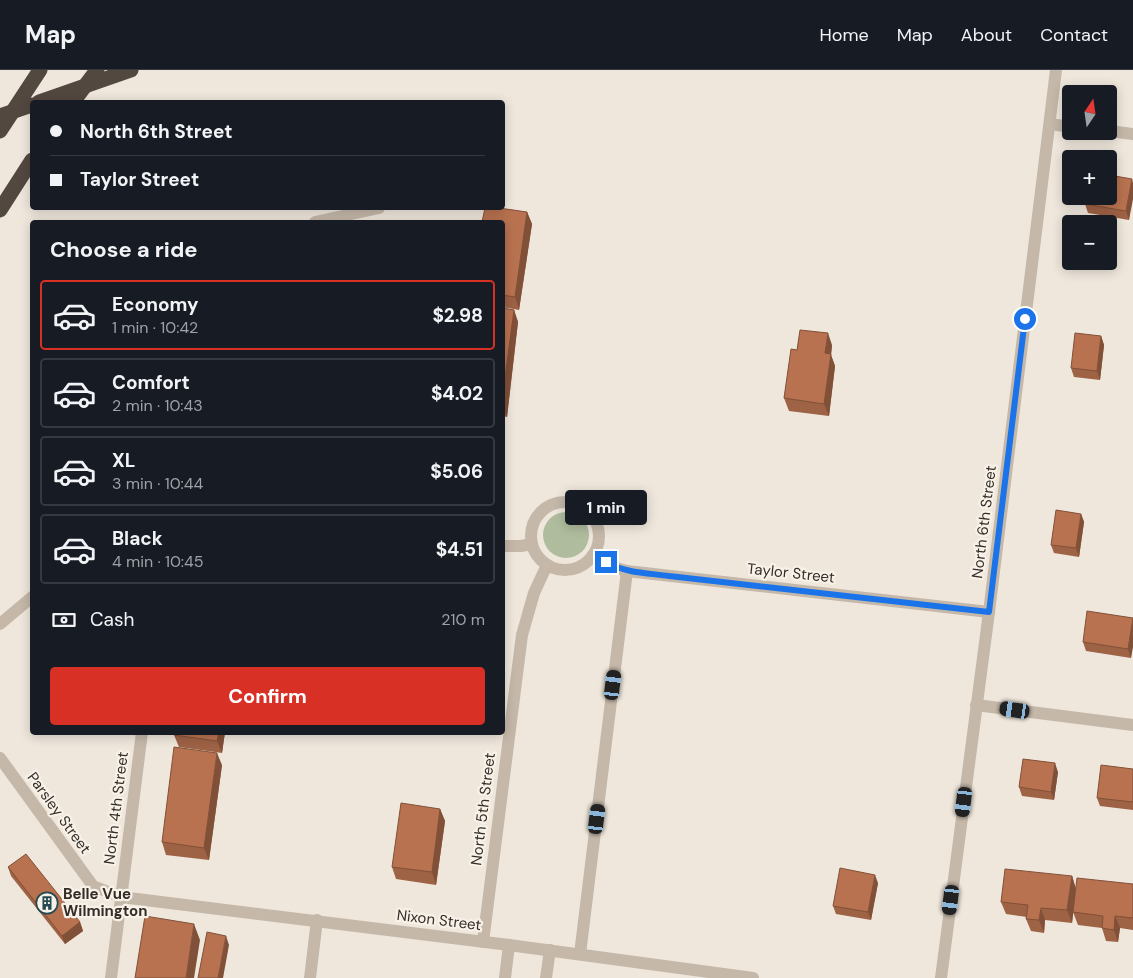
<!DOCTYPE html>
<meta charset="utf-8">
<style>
body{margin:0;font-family:"DM Sans",sans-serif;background:#242831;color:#f1f3f6;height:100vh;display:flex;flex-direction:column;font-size:19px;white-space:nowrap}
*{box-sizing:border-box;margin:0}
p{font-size:16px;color:#9ea1a6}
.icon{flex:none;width:28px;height:28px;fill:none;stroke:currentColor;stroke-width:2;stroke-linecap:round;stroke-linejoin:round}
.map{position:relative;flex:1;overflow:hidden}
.sheet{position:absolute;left:30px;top:150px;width:475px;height:515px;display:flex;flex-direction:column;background:#171b24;border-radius:5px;box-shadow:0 2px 12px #0003}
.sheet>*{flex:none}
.top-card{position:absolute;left:30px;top:30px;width:475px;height:110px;border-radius:5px;box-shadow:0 2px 12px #0003;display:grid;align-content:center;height:110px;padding:0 20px;background:#171b24}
.needle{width:32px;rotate:13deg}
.controls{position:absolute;left:1062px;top:15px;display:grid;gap:10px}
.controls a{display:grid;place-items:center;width:55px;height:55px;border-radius:5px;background:#171b24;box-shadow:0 2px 12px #0003;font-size:25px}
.end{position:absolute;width:22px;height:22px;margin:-11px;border:6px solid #1a73e8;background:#fff;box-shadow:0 0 0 2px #fff}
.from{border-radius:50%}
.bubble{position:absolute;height:35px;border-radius:5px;background:#171b24;box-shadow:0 2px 12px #0003;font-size:16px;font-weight:700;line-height:35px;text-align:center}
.car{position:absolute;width:15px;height:30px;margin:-15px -8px;border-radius:6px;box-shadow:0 0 4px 1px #0007;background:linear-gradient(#222 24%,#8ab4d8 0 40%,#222 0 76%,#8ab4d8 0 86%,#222 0)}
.top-card b{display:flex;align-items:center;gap:18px;height:48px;font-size:19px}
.top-card b+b{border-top:1px solid #363941}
.top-card i{width:12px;height:12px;background:#f1f3f6}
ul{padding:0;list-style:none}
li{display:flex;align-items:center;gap:15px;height:70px;margin:0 10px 8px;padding:0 10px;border:2px solid #363941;border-radius:5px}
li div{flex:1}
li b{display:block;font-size:19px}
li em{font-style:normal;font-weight:700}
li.active{border-color:#d93025}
li>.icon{width:45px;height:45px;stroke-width:1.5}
h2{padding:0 20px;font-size:22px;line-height:60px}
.pay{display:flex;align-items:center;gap:12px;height:55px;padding:0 20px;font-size:19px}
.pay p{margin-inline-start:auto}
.button{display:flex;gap:10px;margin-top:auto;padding:10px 20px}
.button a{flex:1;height:58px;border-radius:5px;background:#d93025;color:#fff;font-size:20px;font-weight:700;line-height:58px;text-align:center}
header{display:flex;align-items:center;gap:30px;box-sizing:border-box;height:70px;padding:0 25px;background:#171b24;border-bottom:1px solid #363941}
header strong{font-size:24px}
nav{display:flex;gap:28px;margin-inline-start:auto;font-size:18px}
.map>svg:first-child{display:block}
.green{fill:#afbc9d}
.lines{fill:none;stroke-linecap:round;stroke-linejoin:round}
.minor{stroke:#c5b8a9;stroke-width:12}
.highway{stroke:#534840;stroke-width:15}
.highway-bridge{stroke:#534840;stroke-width:15}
.wall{fill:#9e6245}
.shaded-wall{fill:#815038}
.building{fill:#b87250;stroke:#815038}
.route{stroke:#1a73e8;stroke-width:6}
.labels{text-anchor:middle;stroke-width:4.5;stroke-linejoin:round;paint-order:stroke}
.street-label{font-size:15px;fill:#332c28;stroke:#f7f1e7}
.poi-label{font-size:15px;font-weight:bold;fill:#332c28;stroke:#f7f1e7;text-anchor:start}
</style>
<header>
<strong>Map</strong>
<nav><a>Home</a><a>Map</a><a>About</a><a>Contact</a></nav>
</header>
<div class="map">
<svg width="1133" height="908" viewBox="0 0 1133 908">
<rect width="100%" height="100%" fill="#efe7dc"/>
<circle class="green" cx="566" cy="465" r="23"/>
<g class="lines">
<g class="minor">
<path d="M1050 54 1071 57"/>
<path d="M1109 61 1133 64"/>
<path d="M315 152 379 138"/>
<circle cx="565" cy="466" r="34"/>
<path d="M502 476H521L532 474"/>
<path d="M593 485 616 498 627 501 989 542"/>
<path d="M0 554 32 527"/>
<path d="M976 635 1133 655"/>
<path d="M0 688 93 816 121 827 509 875 753 908"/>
<path d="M483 872 522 565 534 523 547 495"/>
<path d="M580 884 627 501"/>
<path d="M111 908 142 662"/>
<path d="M310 908 317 850"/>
<path d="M505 908 509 875"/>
<path d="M546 908 550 880"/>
<path d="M941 908 989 542 1056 0"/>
</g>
<g class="highway">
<path d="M39 32 131 0"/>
<path d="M0 46 32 35"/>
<path d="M0 140 32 90"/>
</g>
<g class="highway-bridge">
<path d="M73 32 97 0"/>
<path d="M0 61 40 0"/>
</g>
</g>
<g class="wall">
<path d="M1132 109 1129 150 1088 143 1085 134Z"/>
<path d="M527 142 532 154 519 240 502 237V152Z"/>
<path d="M502 238 514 240 518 252 507 347 502 346Z"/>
<path d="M1101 266 1104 275 1100 310 1074 307 1071 298Z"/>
<path d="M832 275 831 285 835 296 829 346 789 341 784 328 797 280Z"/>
<path d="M1081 444 1084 452 1079 487 1054 483 1051 475Z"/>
<path d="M1133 548 1131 588 1086 581 1083 572Z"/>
<path d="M225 662 222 683 179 677 174 665Z"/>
<path d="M222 695 209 790 166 785 162 772Z"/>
<path d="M1133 699V740L1100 736 1097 728Z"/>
<path d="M1058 702 1054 730 1022 726 1019 717Z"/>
<path d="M440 739 445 751 436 815 396 809 392 797Z"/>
<path d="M8 797 80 852 83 861 65 874 11 806Z"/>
<path d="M1072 806 1076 819 1072 853 1045 850 1044 863 1031 861 1026 849 1027 847 1006 844 1001 832Z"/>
<path d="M878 813 871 850 836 844 833 836Z"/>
<path d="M1133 814V860L1120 858 1118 872 1106 871 1102 858 1078 855 1073 842Z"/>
</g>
<g class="shaded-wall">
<path d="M1132 109 1133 113V129L1129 150 1126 141Z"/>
<path d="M527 142 532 154 519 240 515 227Z"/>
<path d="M514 240 518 252 507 347 502 336V330Z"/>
<path d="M828 263 832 275 831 285 835 296 829 346 824 334 825 283Z"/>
<path d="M1101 266 1104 275 1100 310 1097 301Z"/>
<path d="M1081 444 1084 452 1079 487 1076 478Z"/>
<path d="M1133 548V577L1131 588 1128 579Z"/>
<path d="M219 662H225L222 683 217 671Z"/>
<path d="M217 683 222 695 209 790 204 778Z"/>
<path d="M1055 693 1058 702 1054 730 1051 722Z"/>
<path d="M440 739 445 751 436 815 432 802Z"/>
<path d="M875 805 878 813 871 850 868 842Z"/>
<path d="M1072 806 1076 819 1072 853 1067 840Z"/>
<path d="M1041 838 1045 850 1044 863 1039 850Z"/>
<path d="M1115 846 1120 858 1118 872 1114 860Z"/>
<path d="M80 852 83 861 65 874 62 866Z"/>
<path d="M194 854 200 870 194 908H186Z"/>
<path d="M226 866 229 875 223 908H218Z"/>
</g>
<g class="building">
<path d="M1109 105 1132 109 1126 141 1085 134 1087 126H1109Z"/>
<path d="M485 138H499L527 142 515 227 502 225V152H482Z"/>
<path d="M502 238 514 240 502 330Z"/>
<path d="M800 260 828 263 825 283 831 284 824 334 784 328 791 279 797 280Z"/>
<path d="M1075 263 1101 266 1097 301 1071 298Z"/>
<path d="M1056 440 1081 444 1076 478 1051 475Z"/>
<path d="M1087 541 1133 548 1128 579 1083 572Z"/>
<path d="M175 662H219L217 671 174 665Z"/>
<path d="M174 677 217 683 204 778 162 772Z"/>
<path d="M1023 689 1055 693 1051 722 1019 717Z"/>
<path d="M1101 695 1133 699V732L1097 728Z"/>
<path d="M401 733 440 739 432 802 392 797Z"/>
<path d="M26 784 80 852 62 866 8 797Z"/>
<path d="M840 798 875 805 868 842 833 836Z"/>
<path d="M1005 799 1072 806 1067 840 1041 838 1039 850 1026 849 1028 835 1001 832Z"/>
<path d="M1077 808 1133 814V848L1115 846 1114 860 1102 858 1103 846 1073 842Z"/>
<path d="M145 846 194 854 186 908H135Z"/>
<path d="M207 862 226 866 218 908H198Z"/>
</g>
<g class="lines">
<path class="route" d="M606 492C625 503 647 503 669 506L989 542 1025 249"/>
</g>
<defs>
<g id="building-ring" transform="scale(1.125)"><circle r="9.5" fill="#f7f1e7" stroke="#224950" stroke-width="1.5"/><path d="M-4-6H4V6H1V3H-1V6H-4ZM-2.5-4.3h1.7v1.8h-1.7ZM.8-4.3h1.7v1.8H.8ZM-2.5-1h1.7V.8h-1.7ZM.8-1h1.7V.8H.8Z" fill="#224950"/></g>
</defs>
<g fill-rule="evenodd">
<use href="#building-ring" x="47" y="833"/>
</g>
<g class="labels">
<g class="street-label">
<text transform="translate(984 452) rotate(-83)" y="5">North 6th Street</text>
<text transform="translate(791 503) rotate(6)" y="5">Taylor Street</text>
<text transform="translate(116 738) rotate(-83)" y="5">North 4th Street</text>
<text transform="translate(483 739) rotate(-83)" y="5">North 5th Street</text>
<text transform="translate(59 743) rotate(54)" y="5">Parsley Street</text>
<text transform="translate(439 850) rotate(7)" y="5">Nixon Street</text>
</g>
<g class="poi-label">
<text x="63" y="829">Belle Vue<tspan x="63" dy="17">Wilmington</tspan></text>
</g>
</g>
</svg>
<div class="controls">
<a><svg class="needle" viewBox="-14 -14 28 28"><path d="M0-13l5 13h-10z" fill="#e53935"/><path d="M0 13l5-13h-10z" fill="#9ea1a6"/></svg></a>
<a>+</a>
<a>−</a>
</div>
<i class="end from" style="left:1025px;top:249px"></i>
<i class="end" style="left:606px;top:492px"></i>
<div class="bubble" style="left:565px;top:420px;width:82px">1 min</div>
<i class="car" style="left:613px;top:615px;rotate:7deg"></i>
<i class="car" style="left:1015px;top:640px;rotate:278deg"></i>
<i class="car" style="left:964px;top:732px;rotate:187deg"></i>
<i class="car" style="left:597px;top:749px;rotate:7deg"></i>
<i class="car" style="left:951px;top:830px;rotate:187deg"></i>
<div class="top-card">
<b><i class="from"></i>North 6th Street</b>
<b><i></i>Taylor Street</b>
</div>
<section class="sheet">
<h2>Choose a ride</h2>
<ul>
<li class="active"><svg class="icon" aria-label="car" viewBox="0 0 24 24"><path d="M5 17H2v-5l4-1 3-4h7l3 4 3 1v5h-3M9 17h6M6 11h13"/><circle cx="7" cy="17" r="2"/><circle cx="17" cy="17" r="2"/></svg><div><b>Economy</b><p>1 min · 10:42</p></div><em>$2.98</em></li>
<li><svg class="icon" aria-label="car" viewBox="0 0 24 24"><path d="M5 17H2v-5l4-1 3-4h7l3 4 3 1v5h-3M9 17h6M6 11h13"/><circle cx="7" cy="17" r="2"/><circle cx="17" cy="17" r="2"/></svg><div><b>Comfort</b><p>2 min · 10:43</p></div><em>$4.02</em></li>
<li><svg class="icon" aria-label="car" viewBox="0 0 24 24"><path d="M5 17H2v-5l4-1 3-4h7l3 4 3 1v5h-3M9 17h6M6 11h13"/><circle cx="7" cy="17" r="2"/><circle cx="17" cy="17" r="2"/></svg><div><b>XL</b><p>3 min · 10:44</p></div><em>$5.06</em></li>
<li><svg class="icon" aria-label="car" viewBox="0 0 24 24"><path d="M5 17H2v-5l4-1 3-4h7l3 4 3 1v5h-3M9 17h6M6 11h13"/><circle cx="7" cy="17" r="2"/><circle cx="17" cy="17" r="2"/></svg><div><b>Black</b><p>4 min · 10:45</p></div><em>$4.51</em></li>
</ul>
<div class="pay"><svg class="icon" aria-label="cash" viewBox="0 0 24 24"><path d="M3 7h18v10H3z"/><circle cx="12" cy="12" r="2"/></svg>Cash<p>210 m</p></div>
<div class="button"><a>Confirm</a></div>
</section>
</div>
